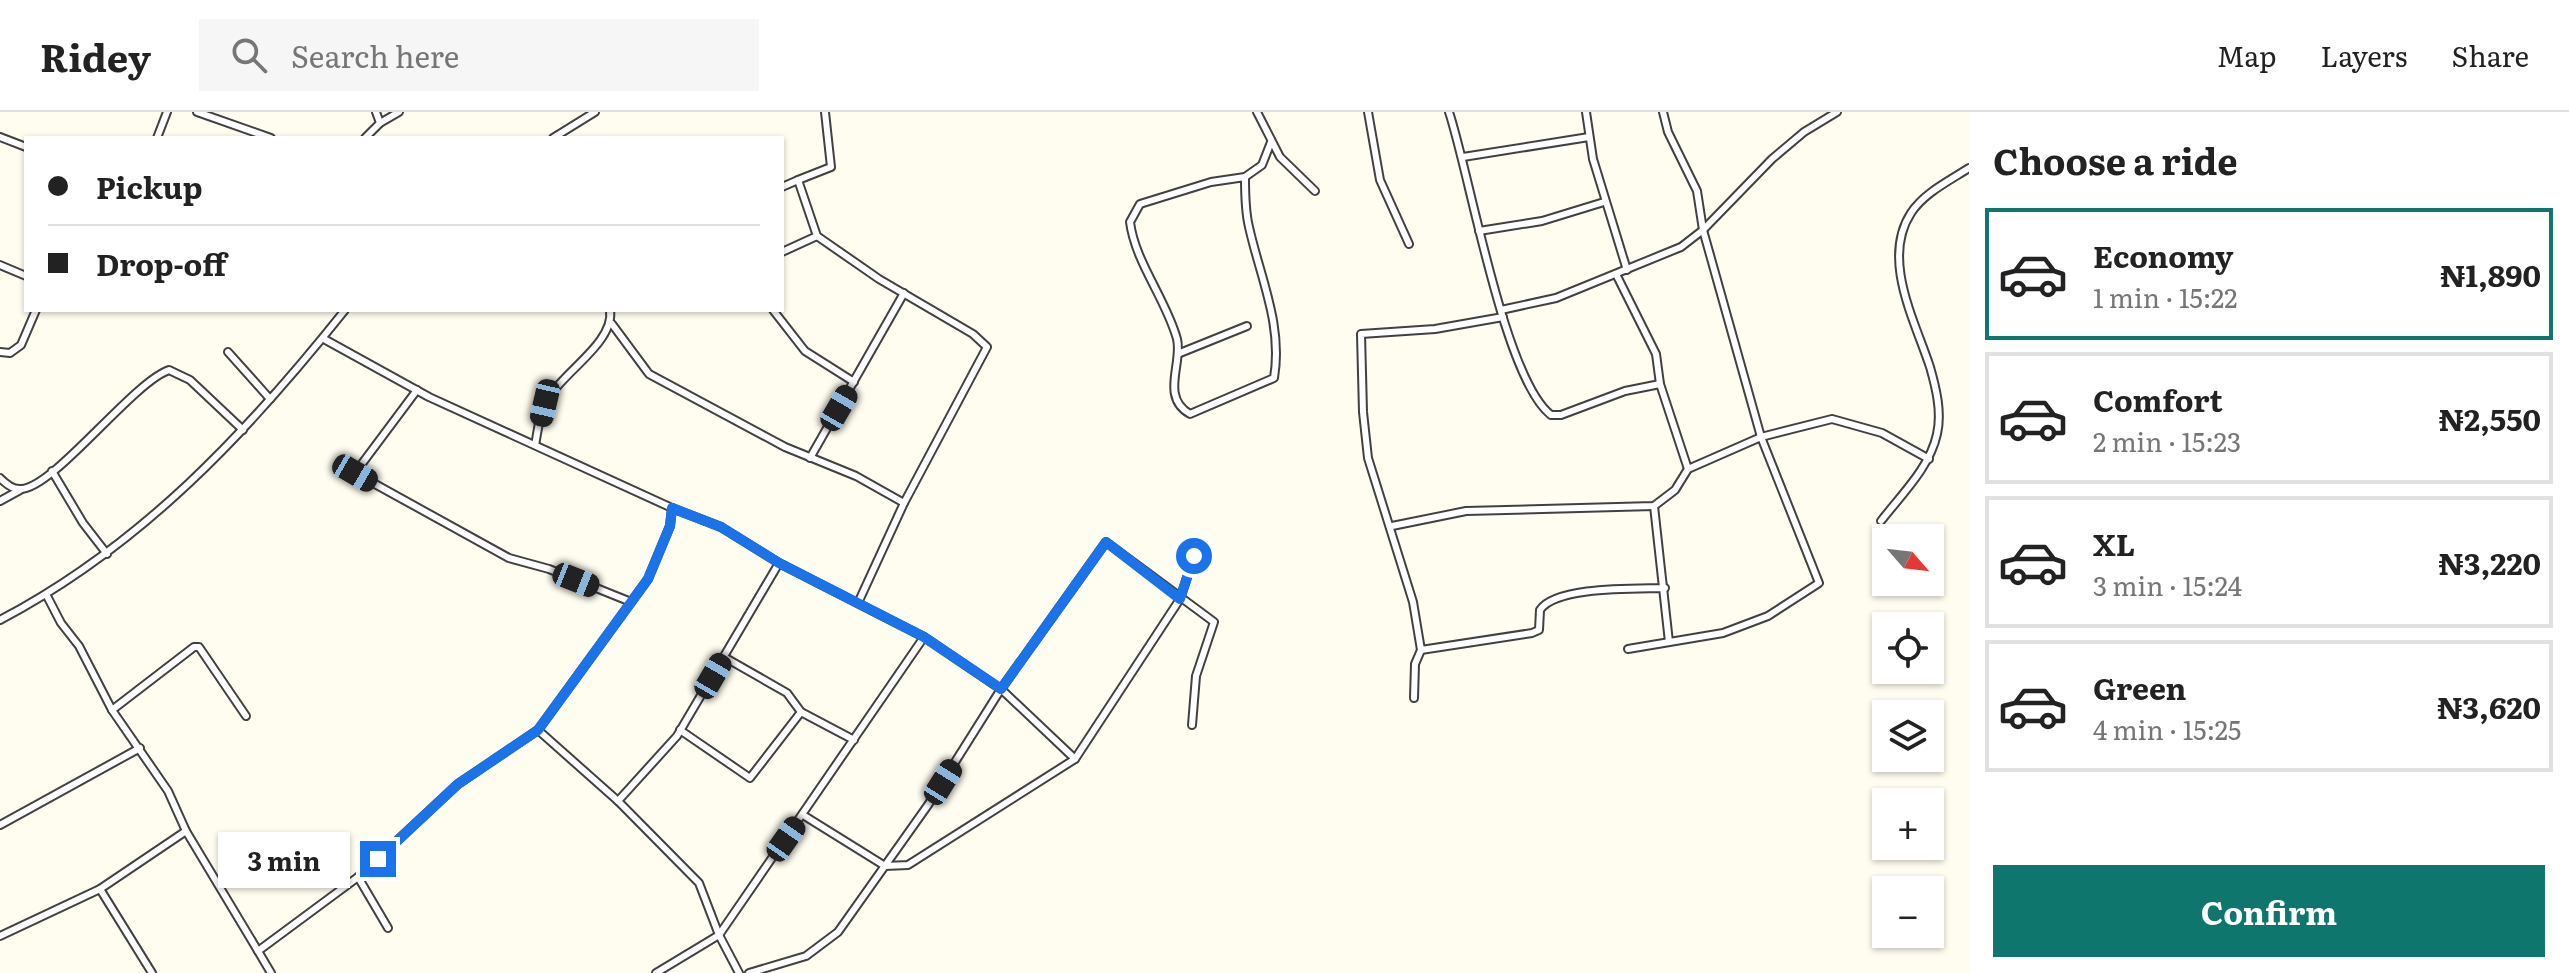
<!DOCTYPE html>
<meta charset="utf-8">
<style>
body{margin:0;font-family:Literata,serif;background:#f6f6f6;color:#222;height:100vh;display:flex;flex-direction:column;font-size:30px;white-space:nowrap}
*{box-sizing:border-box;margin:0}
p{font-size:26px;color:#767676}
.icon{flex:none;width:44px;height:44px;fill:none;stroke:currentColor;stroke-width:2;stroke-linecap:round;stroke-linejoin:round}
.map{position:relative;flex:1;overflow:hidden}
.panel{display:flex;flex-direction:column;background:#fff;width:600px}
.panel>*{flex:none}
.top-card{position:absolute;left:24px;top:24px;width:760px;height:176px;border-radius:0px;box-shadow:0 2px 6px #0004;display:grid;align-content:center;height:176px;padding:0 24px;background:#fff}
.needle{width:52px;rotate:118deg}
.fabs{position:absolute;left:1872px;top:412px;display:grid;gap:16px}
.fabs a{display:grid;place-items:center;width:72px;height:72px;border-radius:0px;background:#fff;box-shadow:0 2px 6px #0004;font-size:40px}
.end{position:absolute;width:36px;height:36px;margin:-18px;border:10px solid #1a73e8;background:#fff;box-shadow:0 0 0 4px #fff}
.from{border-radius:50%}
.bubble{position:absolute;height:56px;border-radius:0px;background:#fff;box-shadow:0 2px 6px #0004;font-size:26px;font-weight:700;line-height:56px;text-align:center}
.car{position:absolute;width:24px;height:48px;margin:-24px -12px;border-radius:10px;box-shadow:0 0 6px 2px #0007;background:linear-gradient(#222 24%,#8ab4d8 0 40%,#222 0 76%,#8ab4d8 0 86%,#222 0)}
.top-card b{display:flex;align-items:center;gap:28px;height:76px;font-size:30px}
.top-card b+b{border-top:2px solid #e0e0e0}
.top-card i{width:20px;height:20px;background:#222}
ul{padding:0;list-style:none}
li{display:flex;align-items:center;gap:24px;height:132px;margin:0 16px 12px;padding:0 8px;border:4px solid #e0e0e0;border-radius:0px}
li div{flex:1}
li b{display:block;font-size:30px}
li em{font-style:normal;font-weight:700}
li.on{border-color:#0f766e}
li>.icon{width:72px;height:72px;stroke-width:1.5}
h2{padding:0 24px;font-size:36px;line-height:96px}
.cta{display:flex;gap:16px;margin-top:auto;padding:16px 24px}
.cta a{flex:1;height:92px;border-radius:0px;background:#0f766e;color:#fff;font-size:32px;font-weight:700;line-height:92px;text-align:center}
header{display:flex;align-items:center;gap:48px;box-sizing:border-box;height:112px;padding:0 40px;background:#fff;border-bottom:2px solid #e0e0e0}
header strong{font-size:38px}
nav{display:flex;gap:44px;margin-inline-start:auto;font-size:28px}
.search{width:560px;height:72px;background:#f6f6f6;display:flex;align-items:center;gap:20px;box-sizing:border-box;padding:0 28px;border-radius:0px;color:#767676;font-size:30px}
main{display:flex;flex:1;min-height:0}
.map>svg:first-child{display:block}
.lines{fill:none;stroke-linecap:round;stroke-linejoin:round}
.street-casing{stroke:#414141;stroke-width:10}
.street{stroke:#fff;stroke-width:6}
.route{stroke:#1a73e8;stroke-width:10}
</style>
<header>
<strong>Ridey</strong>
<div class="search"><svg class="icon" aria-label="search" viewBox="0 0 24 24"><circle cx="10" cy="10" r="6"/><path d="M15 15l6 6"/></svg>Search here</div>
<nav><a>Map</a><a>Layers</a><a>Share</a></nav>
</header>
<main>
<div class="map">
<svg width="1969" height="861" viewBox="0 0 1969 861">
<rect width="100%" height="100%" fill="#fffcf0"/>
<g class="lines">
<g class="street-casing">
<g id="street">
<path d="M197 0 271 26"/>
<path d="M825 0 831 55 798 68 817 124 879 167 973 222 987 235 904 391"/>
<path d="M1257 0 1280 45 1315 79"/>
<path d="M1368 0 1380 68 1409 132"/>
<path d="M1449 0C1470 63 1504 267 1551 303H1561L1625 279 1660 272"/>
<path d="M1586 0 1593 47 1627 158"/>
<path d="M1663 0 1668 20 1697 79 1703 118 1761 325 1832 307 1882 321 1929 347"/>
<path d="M380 11 399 0"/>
<path d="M0 25 26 35"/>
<path d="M157 26 167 0"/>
<path d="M365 26 380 11 376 0"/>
<path d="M553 26 595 0"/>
<path d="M1463 45 1589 25"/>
<path d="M1245 65C1245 81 1245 99 1249 115 1260 165 1283 213 1274 266L1190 302C1160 285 1183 251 1177 227 1166 187 1135 150 1130 110L1140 92 1211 70Z"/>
<path d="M1245 65 1262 53 1271 30"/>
<path d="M782 75 798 68"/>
<path d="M1479 119 1542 109 1604 90"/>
<path d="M782 140 817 124"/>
<path d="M0 153 26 164"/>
<path d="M1617 164 1656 242 1660 272 1688 357"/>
<path d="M773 198 805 239 854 270"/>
<path d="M1501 198 1556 186 1681 135 1703 118 1772 47 1804 20 1837 0"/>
<path d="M1503 205 1435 217 1361 222 1363 300 1368 346 1413 490 1421 538 1532 521 1539 518 1540 498C1556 474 1636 477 1665 476"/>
<path d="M612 212 649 262 785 335 856 364 904 391 858 491"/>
<path d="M0 240 10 241 21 233 36 198"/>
<path d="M228 240 270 287"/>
<path d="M1180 241 1247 214"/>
<path d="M417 278 355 361 509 446 549 457 631 490"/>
<path d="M535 333C538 319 539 301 546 289 563 260 615 230 610 198"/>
<path d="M810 346 904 181"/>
<path d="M52 359 83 411 107 442"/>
<path d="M0 366C5 371 13 378 21 377 54 376 132 271 169 258L190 268 243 318"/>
<path d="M0 389 20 378"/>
<path d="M1654 394 1669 530"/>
<path d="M1881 409C1902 382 1930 355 1937 322 1942 300 1936 276 1930 255 1915 209 1881 147 1911 101 1924 81 1949 69 1969 56"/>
<path d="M1392 414 1466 399 1654 394 1675 378 1688 357 1761 325 1819 471 1768 504 1723 521 1628 537"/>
<path d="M47 484 61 511 79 534 112 598 168 679 186 719 258 839 358 765 458 672 538 618 648 467 670 414 672 396 429 285 324 227"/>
<path d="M0 508C141 434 247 321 345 198"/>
<path d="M924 525 1001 577 1075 647"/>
<path d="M1414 586 1415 552 1421 538"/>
<path d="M112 598 194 535H199L246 604"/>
<path d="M801 600 854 628"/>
<path d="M538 618 618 689 699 771 719 823 739 861"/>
<path d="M680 618 750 666 801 600 787 581 724 545"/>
<path d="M618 689 677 624 779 451"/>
<path d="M803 703 885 754 908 753 1075 647 1180 487 1194 444"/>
<path d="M0 713 140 636"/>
<path d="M358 765 388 816"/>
<path d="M0 824 100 777"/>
<path d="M258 839 271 861"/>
<path d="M152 861 100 777 186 719"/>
<path d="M656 861 719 823 924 525 779 451 721 415 672 396"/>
<path d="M749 861 806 844 838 820 928 693 1001 577 1106 430 1214 510 1196 564 1192 613"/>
</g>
</g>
<use href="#street" class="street"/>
</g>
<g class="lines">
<path class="route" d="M378 747 458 672 538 618 648 467 670 414 672 396 721 415 779 451 924 525 1001 577 1106 430 1180 487 1194 444"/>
</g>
</svg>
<div class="fabs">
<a><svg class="needle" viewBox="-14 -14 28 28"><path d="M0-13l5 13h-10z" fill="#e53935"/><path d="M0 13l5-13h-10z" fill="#767676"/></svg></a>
<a><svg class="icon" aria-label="locate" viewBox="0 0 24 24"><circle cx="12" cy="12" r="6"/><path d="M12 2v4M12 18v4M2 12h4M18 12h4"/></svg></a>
<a><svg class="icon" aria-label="layers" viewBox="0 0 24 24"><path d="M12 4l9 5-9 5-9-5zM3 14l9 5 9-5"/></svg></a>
<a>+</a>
<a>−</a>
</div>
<i class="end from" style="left:1194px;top:444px"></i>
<i class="end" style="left:378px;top:747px"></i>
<div class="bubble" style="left:218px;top:720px;width:132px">3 min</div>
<i class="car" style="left:545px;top:291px;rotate:193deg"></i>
<i class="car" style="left:839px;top:296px;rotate:30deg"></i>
<i class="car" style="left:355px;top:361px;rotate:120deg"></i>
<i class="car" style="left:576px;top:468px;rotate:112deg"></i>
<i class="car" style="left:713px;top:564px;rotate:30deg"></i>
<i class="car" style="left:943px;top:670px;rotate:32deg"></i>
<i class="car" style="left:786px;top:727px;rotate:35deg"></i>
<div class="top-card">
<b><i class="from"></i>Pickup</b>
<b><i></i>Drop-off</b>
</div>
</div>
<section class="panel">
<h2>Choose a ride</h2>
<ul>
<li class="on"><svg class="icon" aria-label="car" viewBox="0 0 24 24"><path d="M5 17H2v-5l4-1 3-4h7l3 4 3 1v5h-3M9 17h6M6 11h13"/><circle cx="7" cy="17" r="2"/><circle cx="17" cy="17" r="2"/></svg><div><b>Economy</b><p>1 min · 15:22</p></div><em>₦1,890</em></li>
<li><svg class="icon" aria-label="car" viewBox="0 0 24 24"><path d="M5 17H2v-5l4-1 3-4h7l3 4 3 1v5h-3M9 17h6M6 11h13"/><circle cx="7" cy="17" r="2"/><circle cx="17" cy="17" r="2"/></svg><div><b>Comfort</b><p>2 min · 15:23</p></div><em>₦2,550</em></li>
<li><svg class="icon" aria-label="car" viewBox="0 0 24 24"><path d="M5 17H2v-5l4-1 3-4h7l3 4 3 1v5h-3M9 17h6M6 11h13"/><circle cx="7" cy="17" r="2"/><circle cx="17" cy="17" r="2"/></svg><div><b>XL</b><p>3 min · 15:24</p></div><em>₦3,220</em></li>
<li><svg class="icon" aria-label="car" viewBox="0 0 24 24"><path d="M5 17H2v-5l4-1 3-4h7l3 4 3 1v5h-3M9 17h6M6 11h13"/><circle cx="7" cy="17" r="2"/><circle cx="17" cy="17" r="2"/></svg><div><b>Green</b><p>4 min · 15:25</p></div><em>₦3,620</em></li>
</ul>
<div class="cta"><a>Confirm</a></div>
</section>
</main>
